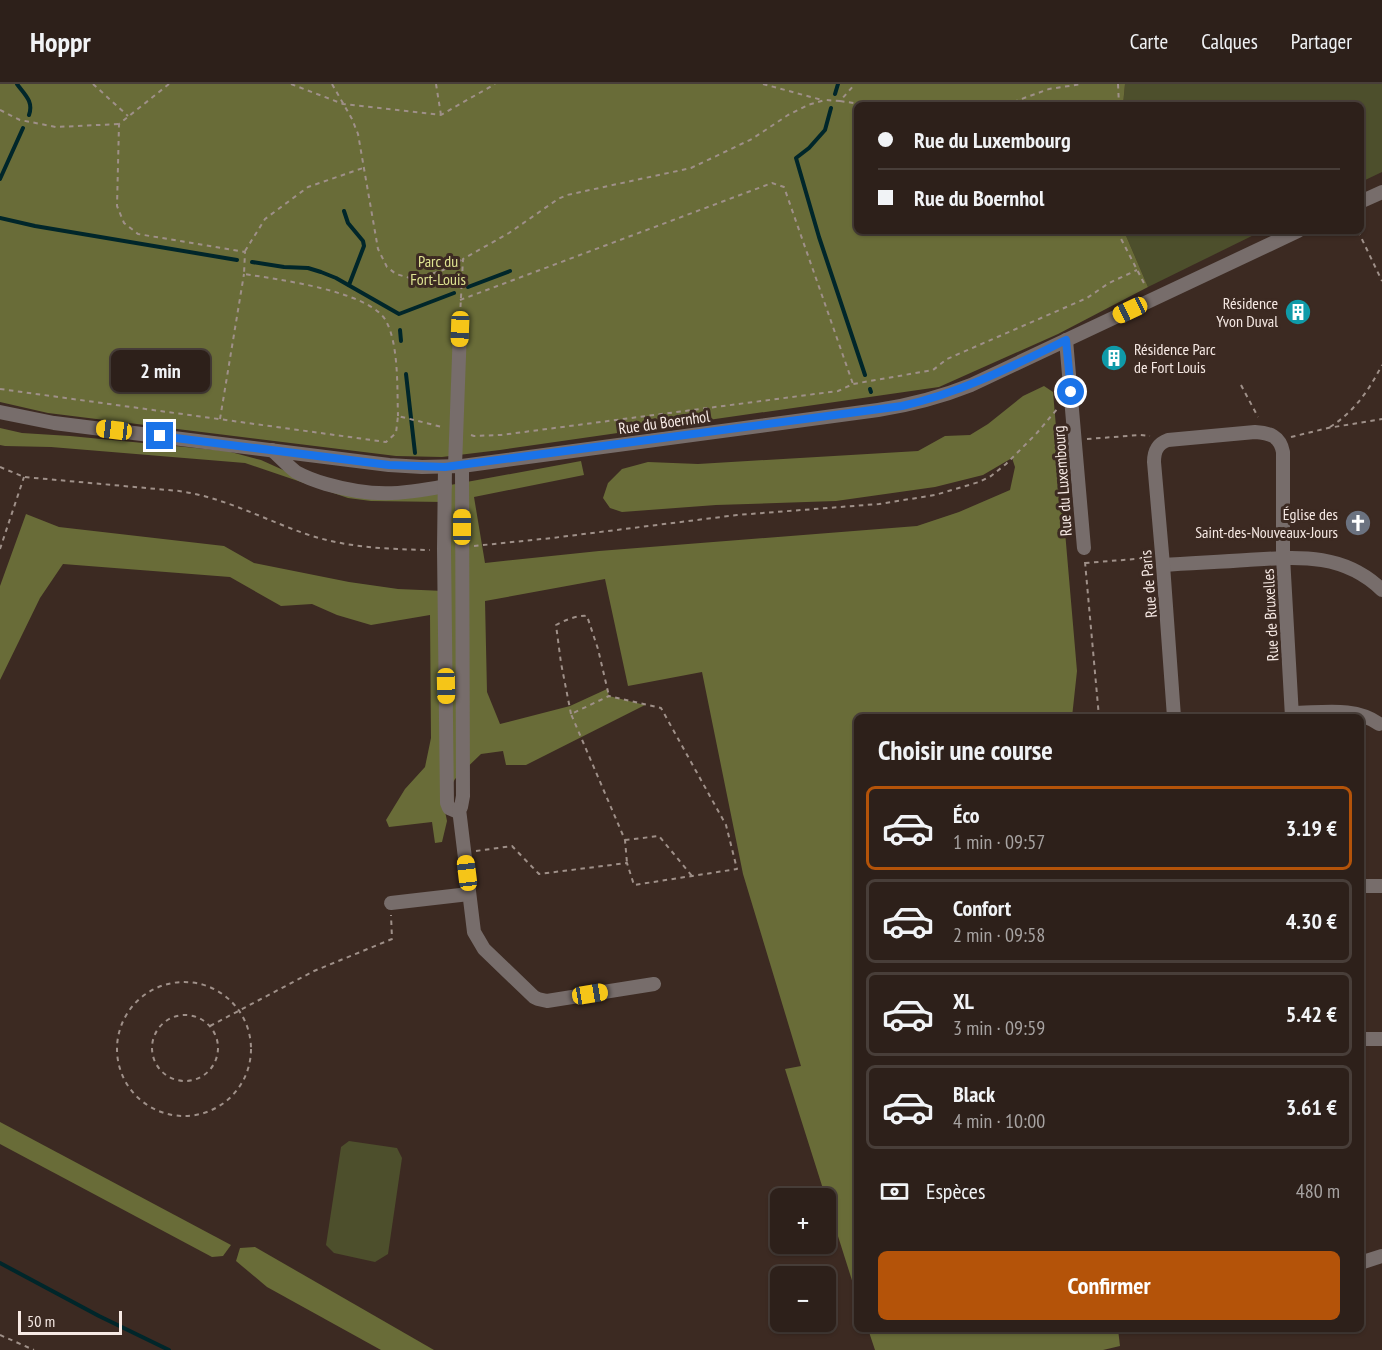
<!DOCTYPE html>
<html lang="fr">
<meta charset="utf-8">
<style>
body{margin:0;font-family:"PT Sans Narrow",sans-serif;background:#352823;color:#f1f3f6;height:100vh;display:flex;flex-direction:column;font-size:22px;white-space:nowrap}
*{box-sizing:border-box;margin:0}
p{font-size:20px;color:#a7a3a2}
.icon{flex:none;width:33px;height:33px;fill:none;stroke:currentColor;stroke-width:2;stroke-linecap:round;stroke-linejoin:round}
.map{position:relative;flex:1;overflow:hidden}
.panel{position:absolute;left:854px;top:630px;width:510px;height:618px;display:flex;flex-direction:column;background:#2d201a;border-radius:9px;box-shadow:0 2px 4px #0004,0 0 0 2px #483e39}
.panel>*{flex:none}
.top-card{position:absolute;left:854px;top:18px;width:510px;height:132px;border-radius:9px;box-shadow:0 2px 4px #0004,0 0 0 2px #483e39;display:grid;align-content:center;height:132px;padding:0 24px;background:#2d201a}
.controls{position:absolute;left:770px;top:1104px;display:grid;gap:12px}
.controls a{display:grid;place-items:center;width:66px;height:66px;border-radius:9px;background:#2d201a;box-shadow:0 2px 4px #0004,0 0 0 2px #483e39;font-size:30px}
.scale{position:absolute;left:18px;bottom:15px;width:104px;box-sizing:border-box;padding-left:6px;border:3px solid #f6e9e4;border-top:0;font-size:16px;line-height:21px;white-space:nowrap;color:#f6e9e4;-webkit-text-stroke:4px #3c2a22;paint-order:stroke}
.end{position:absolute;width:27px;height:27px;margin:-14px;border:8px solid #1a73e8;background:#fff;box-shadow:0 0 0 3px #fff}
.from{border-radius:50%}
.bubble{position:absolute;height:42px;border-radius:9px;background:#2d201a;box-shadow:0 2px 4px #0004,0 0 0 2px #483e39;font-size:20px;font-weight:700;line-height:42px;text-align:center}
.car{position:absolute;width:18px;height:36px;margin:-18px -9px;border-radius:8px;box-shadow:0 0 4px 2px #0007;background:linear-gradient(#f5c518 24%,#345 0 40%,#f5c518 0 76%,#345 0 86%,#f5c518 0)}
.top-card b{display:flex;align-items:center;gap:21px;height:57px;font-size:22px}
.top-card b+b{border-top:2px solid #483e39}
.top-card i{width:15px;height:15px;background:#f1f3f6}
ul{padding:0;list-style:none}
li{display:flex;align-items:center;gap:18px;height:84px;margin:0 12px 9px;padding:0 12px;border:3px solid #483e39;border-radius:9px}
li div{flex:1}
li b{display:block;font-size:22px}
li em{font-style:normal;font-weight:700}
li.current{border-color:#b45309}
li>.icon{width:54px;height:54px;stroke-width:1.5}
h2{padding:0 24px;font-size:27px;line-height:72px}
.pay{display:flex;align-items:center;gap:15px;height:66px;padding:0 24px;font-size:22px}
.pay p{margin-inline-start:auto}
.action{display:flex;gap:12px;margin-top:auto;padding:12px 24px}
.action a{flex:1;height:69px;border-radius:9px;background:#b45309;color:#fff;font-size:24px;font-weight:700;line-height:69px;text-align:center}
header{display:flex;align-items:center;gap:36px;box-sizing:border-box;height:84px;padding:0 30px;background:#2d201a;border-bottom:2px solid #483e39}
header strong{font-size:28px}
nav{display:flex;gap:33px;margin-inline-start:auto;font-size:21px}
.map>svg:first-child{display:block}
.green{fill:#4d4f2c}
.forest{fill:#696c38}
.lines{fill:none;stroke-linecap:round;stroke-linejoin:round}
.stream{stroke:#00262a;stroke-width:4}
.path{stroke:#9f9089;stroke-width:2;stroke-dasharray:4.5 4.5;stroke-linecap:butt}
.minor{stroke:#776d6b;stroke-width:14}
.route{stroke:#1a73e8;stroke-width:8}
.labels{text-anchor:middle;stroke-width:6;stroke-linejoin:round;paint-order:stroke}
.park-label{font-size:16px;fill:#dee391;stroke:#3c2a22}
.poi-label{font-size:16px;fill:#f6e9e4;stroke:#3c2a22;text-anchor:end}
.street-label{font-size:16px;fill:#f6e9e4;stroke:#3c2a22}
</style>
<header>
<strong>Hoppr</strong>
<nav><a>Carte</a><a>Calques</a><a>Partager</a></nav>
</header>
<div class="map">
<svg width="1382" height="1266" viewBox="0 0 1382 1266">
<rect width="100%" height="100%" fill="#3c2a22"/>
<g class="green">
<path d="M1125 0H1382V88L1361 98 1360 21H1123Z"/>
<path d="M1124 147H1262L1148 203Z"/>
<path d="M349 1057 397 1064 402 1074 388 1170 375 1178 334 1169 326 1161 341 1063Z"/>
</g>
<g class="forest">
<path d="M0 0H1125L1123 21H856V147H1124L1148 203 1058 250 939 303 500 366 442 373 396 372 48 329 0 318Z"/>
<path d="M1044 302 1053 308 1077 587 1072 633H856V1209L785 985 801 982 743 790 702 588 628 602 605 495 485 517 487 608 500 640 570 622 607 605 609 612 645 621 526 681H506L503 667 481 670 455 695 443 717 447 737 442 758 435 759 432 738 389 743 386 736 405 705 425 683 431 654 430 531 371 541 337 531 312 520 281 522 230 493 63 480 40 514 0 596V502L26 430 59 443 224 462 254 479 349 498 398 505 444 507V418L371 417 348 414 245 379 51 363 5 362 0 361V344L22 349 70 352 227 367 261 376 292 390 385 413 581 377 584 391 474 413 485 479 599 467 917 442 959 428 1010 406 1015 383 1012 374 983 391 935 403 836 417 716 421 622 428 610 424 603 414 608 399 622 385 648 378 698 380 918 367 945 352 970 351 988 340 1023 312Z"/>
<path d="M0 1038 231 1161 223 1172 212 1173 0 1060Z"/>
<path d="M255 1163 434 1266H381L267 1203 236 1177 240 1164Z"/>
<path d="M868 1245H1118L1120 1262 1103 1266H875Z"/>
</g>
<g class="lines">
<g class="stream">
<path d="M17 0C24 10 34 17 29 31"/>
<path d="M835 10 838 0"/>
<path d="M831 24 825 46 809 64 796 74 819 153 865 291"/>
<path d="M0 95 23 44"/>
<path d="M344 127 348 139 363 157 364 162 349 201"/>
<path d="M0 134 35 142 237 176"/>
<path d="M252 178 284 183 308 184 321 188 336 194 399 230 454 209"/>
<path d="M468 203 510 187"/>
<path d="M400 246 401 257"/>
<path d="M406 290 415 369"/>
<path d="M870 305 871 308"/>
<path d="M0 1179 99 1232 169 1266"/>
</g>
<g class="path">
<path d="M93 0 128 32"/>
<path d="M169 0 119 40 117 122 124 139 138 150 245 168 244 190C276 195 370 207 386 237 399 261 397 305 398 332"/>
<path d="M291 0 343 20 441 31 495 0"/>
<path d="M332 0 352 35 358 50 378 165 387 183 396 190 410 194H419L443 186 463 175"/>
<path d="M436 0 441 31"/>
<path d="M763 0 822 16"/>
<path d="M1118 0 1119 21"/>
<path d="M840 17 868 21"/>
<path d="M1005 21 1049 5 1082 0"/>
<path d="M0 26 20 36 56 43 119 40"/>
<path d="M1117 147 1146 203"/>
<path d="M1358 147 1382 197"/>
<path d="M245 167 265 135 308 103 363 84"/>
<path d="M460 216 772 99 784 103 853 300"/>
<path d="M460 232 463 175 509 149 558 115 567 111 691 84 752 55 788 31 808 21 825 16 840 17 855 0"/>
<path d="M1241 301 1258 333"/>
<path d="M0 305 386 358 396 349 398 332 442 343"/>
<path d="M220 335 244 190"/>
<path d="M1330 343C1355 327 1369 306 1382 281"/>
<path d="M471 351 474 352 501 351 838 307 853 300 933 286 947 275 1087 214 1109 199 1137 186"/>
<path d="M1291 353 1328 344 1382 335"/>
<path d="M1087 355 1140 351 1150 352"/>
<path d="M0 383 24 393 179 407C223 413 263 435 306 450 348 464 386 465 430 466"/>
<path d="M474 462 552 454 737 431 879 420 935 411 979 398 991 392 1006 380 1036 350 1058 324"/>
<path d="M0 465 24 393"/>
<path d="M1085 478 1099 633"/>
<path d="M1085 479 1148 474"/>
<path d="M571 630 561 579 556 541C565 536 578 531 587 532L598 565 609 612"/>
<path d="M625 756 659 752 692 792"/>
<path d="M476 767 512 762 539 790 627 779 634 801 737 785 726 741 661 624 609 612 571 630 625 756 627 779"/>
<circle cx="184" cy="965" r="67"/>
<circle cx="185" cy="964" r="33"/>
<path d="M210 942 314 887 392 855 391 831"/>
<path d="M0 1251 34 1266"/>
</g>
<g class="minor">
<path d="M1360 118 1382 108"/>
<path d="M1066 256 1084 464"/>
<path d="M0 328 54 339 389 381 422 383 462 382 878 326C910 321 941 313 971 301L1298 147"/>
<path d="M272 366C280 373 288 382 296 388 305 393 316 397 326 400 371 413 400 411 445 402"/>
<path d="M455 382 460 245"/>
<path d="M445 383 444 465 447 719 449 724 456 727 461 723 463 712 462 382"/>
<path d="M1163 481C1191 479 1219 478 1247 476 1297 473 1343 468 1382 506"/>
<path d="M1292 629C1321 629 1355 622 1379 640"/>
<path d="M1174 633 1163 481 1154 378C1154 367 1157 360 1168 356L1255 348C1270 349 1280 352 1283 368V473L1292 633"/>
<path d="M459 725 474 848 484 865 534 913 538 915 547 917 654 900"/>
<path d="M1360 802H1382"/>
<path d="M391 819 469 810"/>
<path d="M1360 955H1382"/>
<path d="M1360 1179 1382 1172"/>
</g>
</g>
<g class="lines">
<path class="route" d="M160 352 389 381 445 383 902 322C960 309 1013 282 1066 256L1071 308"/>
</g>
<defs>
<g id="building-disc" transform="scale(1.35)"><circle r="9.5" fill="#0f9aa8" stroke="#3c2a22"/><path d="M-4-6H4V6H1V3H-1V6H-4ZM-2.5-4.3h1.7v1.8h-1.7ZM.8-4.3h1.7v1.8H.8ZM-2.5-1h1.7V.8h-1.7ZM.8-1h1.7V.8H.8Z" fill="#fff"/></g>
<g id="church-disc" transform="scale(1.35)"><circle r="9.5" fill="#6b7280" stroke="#3c2a22"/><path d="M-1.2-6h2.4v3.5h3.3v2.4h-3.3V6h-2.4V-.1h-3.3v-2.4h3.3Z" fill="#fff"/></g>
</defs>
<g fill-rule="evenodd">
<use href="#building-disc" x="1298" y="228"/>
<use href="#building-disc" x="1114" y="274"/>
<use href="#church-disc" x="1358" y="439"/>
</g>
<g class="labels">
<g class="park-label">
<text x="438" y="183">Parc du<tspan x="438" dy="18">Fort-Louis</tspan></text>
</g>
<g class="poi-label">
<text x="1278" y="225">Résidence<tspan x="1278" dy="18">Yvon Duval</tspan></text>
<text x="1134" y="271" text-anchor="start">Résidence Parc<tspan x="1134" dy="18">de Fort Louis</tspan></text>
<text x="1338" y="436">Église des<tspan x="1338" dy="18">Saint-des-Nouveaux-Jours</tspan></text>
</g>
<g class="street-label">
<text transform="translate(664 338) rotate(-8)" y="6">Rue du Boernhol</text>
<text transform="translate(1062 397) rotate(-94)" y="6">Rue du Luxembourg</text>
<text transform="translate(1148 500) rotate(-95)" y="6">Rue de Paris</text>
<text transform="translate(1270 531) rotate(-93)" y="6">Rue de Bruxelles</text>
</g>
</g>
</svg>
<div class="controls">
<a>+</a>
<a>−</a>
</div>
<div class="scale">50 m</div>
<i class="end from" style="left:1071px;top:308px"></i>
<i class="end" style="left:160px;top:352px"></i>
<div class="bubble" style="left:111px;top:266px;width:99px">2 min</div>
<i class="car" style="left:1130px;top:226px;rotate:245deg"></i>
<i class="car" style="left:460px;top:245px;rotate:182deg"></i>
<i class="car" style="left:114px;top:346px;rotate:277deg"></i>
<i class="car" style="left:462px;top:443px;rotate:0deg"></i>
<i class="car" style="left:446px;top:602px;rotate:179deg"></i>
<i class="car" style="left:467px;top:789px;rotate:353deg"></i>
<i class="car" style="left:590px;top:910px;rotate:81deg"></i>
<div class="top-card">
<b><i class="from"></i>Rue du Luxembourg</b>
<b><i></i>Rue du Boernhol</b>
</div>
<section class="panel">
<h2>Choisir une course</h2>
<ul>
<li class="current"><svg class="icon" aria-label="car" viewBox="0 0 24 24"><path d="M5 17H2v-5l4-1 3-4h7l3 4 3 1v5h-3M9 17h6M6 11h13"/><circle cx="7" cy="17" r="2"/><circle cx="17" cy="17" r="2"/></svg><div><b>Éco</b><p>1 min · 09:57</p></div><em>3.19 €</em></li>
<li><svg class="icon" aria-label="car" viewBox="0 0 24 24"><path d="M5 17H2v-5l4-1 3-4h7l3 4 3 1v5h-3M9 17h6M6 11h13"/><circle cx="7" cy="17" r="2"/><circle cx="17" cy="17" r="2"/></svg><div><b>Confort</b><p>2 min · 09:58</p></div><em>4.30 €</em></li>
<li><svg class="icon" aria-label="car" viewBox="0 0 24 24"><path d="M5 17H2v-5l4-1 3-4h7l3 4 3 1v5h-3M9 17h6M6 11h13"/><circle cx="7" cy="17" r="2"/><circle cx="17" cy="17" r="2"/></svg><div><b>XL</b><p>3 min · 09:59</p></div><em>5.42 €</em></li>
<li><svg class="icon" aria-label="car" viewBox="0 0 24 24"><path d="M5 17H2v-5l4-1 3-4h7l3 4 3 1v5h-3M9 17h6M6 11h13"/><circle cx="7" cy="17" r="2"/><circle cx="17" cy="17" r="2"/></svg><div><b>Black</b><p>4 min · 10:00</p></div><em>3.61 €</em></li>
</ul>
<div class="pay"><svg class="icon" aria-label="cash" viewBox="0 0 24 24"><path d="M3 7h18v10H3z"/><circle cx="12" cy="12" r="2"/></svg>Espèces<p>480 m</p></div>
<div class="action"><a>Confirmer</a></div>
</section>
</div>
